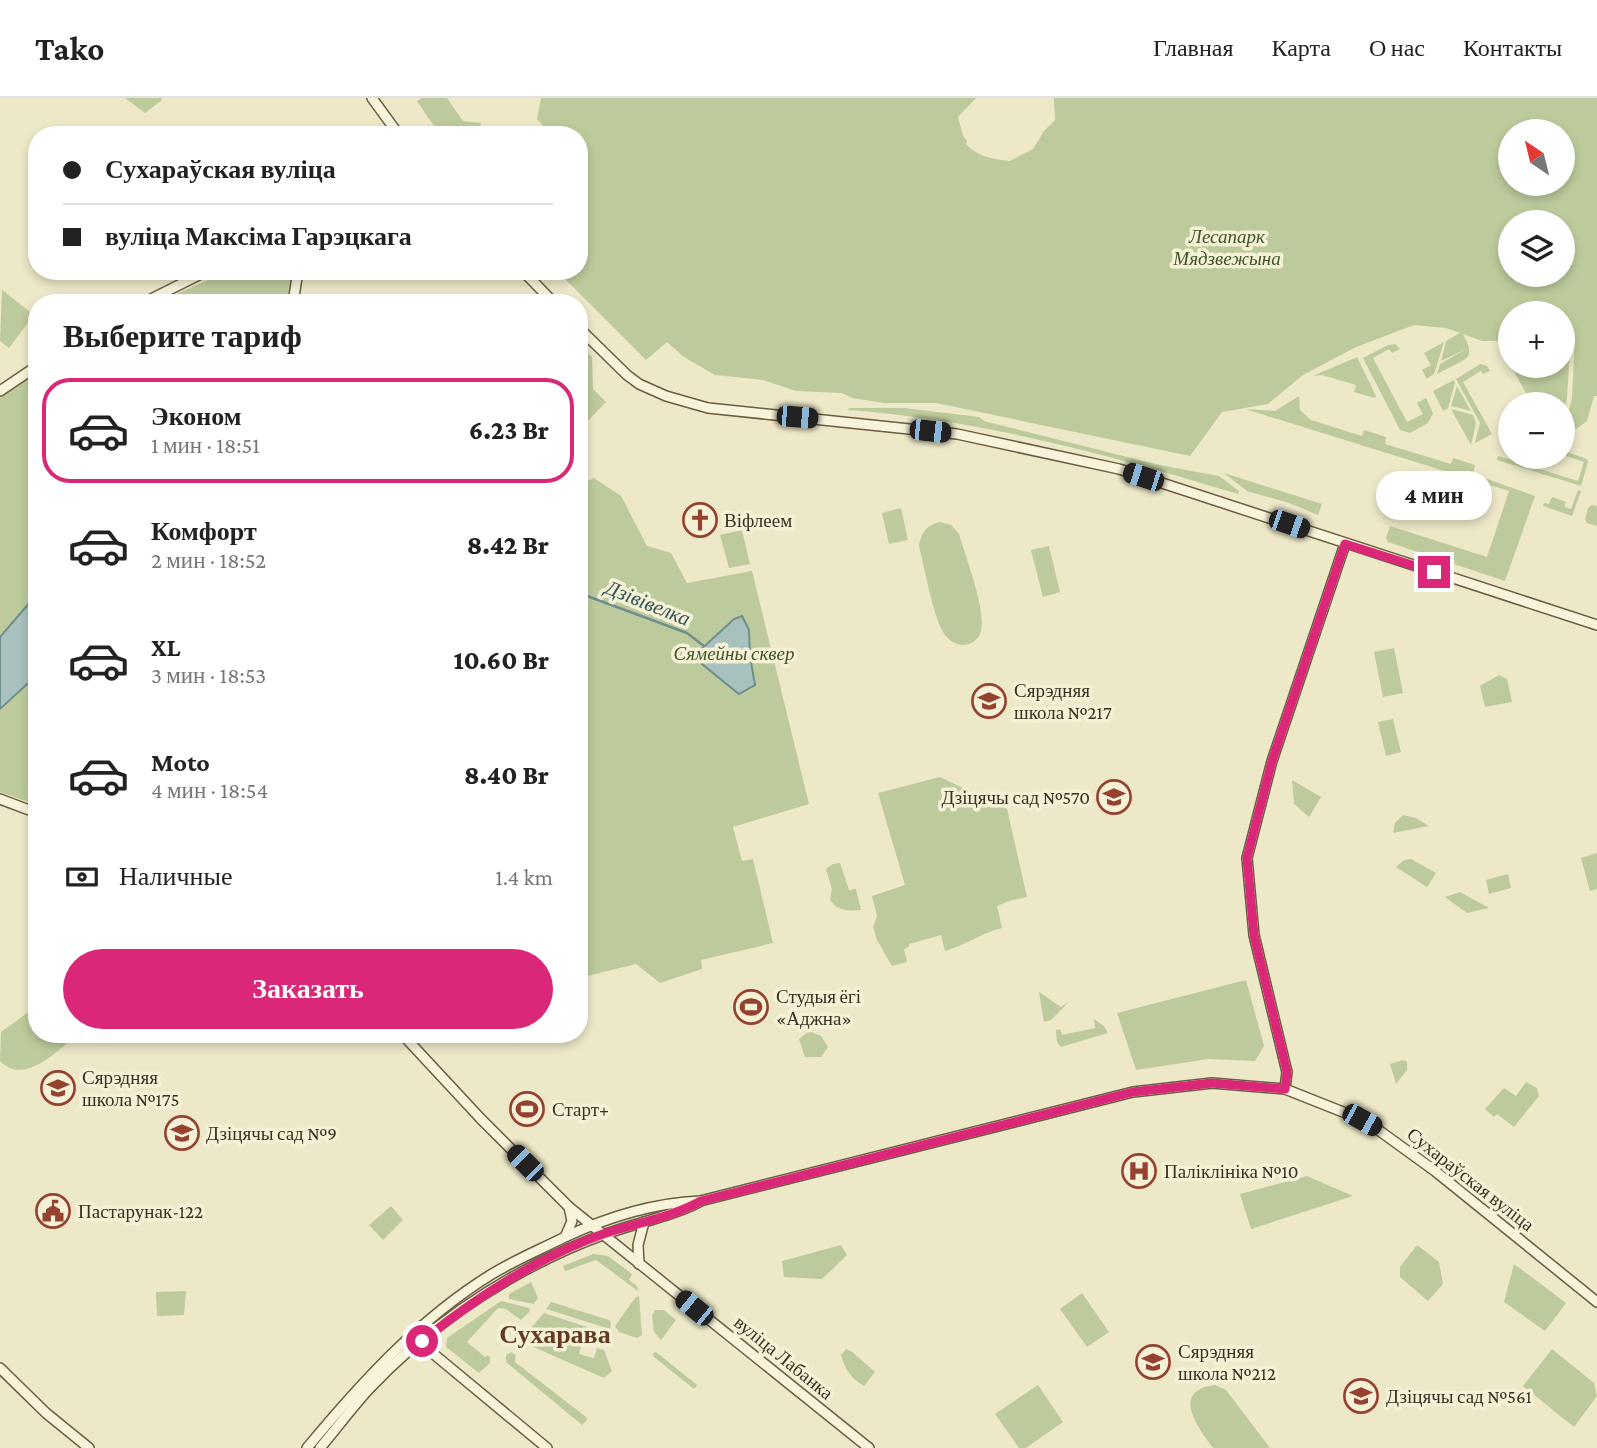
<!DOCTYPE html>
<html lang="ru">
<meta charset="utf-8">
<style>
body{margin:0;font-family:"Crimson Pro",serif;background:#f6f6f6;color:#222;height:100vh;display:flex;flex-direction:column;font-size:26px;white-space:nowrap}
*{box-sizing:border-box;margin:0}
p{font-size:23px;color:#767676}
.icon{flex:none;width:38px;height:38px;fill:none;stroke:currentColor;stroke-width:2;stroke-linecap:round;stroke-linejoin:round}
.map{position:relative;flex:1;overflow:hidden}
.drawer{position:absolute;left:28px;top:196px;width:560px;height:749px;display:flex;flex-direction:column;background:#fff;border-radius:28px;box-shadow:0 4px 10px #0003}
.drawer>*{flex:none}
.hud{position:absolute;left:28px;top:28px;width:560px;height:154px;border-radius:28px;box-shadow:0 4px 10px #0003;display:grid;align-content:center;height:154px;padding:0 35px;background:#fff}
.needle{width:46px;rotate:325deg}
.controls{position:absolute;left:1498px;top:21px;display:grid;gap:14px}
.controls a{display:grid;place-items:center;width:77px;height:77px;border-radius:50%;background:#fff;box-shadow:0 4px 10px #0003;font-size:35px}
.end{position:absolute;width:32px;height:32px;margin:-16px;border:9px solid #db2777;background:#fff;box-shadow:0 0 0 4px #fff}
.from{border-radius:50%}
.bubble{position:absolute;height:49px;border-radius:24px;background:#fff;box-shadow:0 4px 10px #0003;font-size:23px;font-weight:800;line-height:49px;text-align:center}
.car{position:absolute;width:21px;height:42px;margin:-21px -10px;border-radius:9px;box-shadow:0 0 5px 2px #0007;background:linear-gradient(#222 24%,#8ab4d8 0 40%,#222 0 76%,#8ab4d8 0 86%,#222 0)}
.hud b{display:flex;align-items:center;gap:24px;height:66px;font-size:26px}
.hud b+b{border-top:2px solid #e0e0e0}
.hud i{width:18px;height:18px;background:#222}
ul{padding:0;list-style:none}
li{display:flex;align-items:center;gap:21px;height:105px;margin:0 14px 10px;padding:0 21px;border:4px solid transparent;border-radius:28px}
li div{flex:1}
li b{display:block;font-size:26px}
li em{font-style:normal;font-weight:800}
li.on{border-color:#db2777}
li>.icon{width:63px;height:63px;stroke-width:1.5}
h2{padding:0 35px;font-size:32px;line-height:84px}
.pay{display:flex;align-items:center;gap:18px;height:77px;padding:0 35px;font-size:26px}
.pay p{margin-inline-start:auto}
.primary-button{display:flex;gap:14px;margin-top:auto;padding:14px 35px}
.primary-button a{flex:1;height:80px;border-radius:42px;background:#db2777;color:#fff;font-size:28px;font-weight:800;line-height:80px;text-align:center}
header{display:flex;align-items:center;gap:42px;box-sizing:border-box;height:98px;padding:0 35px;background:#fff;border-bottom:2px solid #e0e0e0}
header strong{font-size:33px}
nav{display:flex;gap:38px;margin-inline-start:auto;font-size:24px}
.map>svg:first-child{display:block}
.green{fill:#bdcb9c;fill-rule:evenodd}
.water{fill:#a9c1be;stroke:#6f8f8d;stroke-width:2}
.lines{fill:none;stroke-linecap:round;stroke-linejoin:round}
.stream{stroke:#6f8f8d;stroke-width:2.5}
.secondary-casing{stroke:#6a5d41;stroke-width:12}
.secondary{stroke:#f8f4db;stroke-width:9}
.route{stroke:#db2777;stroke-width:9}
.labels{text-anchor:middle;stroke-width:7;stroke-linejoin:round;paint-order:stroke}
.park-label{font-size:19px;font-style:italic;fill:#425428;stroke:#f4f1d7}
.poi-label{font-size:19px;fill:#393121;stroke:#f4f1d7;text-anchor:start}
.street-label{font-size:19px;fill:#393121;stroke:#f4f1d7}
.water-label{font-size:21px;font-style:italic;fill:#315458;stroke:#f4f1d7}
.district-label{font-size:26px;font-weight:bold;fill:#643b22;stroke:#f4f1d7}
</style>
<header>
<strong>Tako</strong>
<nav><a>Главная</a><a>Карта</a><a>О нас</a><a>Контакты</a></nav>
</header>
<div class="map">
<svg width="1597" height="1350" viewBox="0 0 1597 1350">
<rect width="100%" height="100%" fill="#ede8c8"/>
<g class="green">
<path d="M125 0H161L162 2 145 15Z"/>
<path d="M422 0H447L463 23 481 25 478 37C435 37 441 38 417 3Z"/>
<path d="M541 0H976L958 19 963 38 967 43 966 46C976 58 995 62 1010 63L1033 51 1044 33 1055 22 1054 0H1597V298H1594L1587 323 1576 331 1565 327 1572 301 1575 234 1571 236 1567 300 1563 317V306H1532L1511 268H1563V215H1510V267L1505 258 1507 243H1482L1463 236 1469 249V257L1464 262 1437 276 1440 266 1466 251 1441 263 1446 243 1460 235 1446 230 1414 227 1356 249 1303 277 1268 306 1222 314 1190 358 936 305H884L852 300 842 295 796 293 763 282 715 277 684 259 667 244 646 262 557 173H579V37H561L560 34 545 30 537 21ZM1510 33H1563V86H1510ZM1510 124H1563V177H1510Z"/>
<path d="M229 173H294L289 205H156Z"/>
<path d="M2 192 34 217 9 250 0 243Z"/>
<path d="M1444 244 1434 276 1427 281 1422 272 1431 267 1424 255Z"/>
<path d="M1395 246 1400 251 1392 255 1389 251 1373 260 1407 324 1423 316 1417 305 1426 300 1433 315 1428 325 1410 335 1400 332 1363 260 1388 247Z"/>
<path d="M579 247 592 259 593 291 606 304 579 332Z"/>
<path d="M1357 259 1376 298 1375 300 1354 294 1356 287 1322 277 1313 278Z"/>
<path d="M1480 266 1487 268 1490 273 1483 276 1481 273 1463 284 1492 336 1475 345 1480 325 1456 281Z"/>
<path d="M37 274V707L0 694V300Z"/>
<path d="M1454 282 1455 285 1448 310 1443 313 1433 293Z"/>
<path d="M1457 288 1471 313 1451 308Z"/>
<path d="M1299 298 1300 312 1311 322 1362 338 1364 332 1386 339 1385 346 1451 366 1453 360 1475 367 1473 376 1535 398 1505 483 1388 444 1386 440 1390 428 1487 459 1509 393 1245 311 1275 313Z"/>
<path d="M849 310H905L979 319 984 323 1159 367 1219 378 1239 393 1238 396C1110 357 982 322 848 312Z"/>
<path d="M1451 311 1473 317 1476 325 1471 347Z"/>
<path d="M1567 354 1587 361 1588 364 1581 388 1497 362 1498 358 1578 383 1584 364 1566 358Z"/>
<path d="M1224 375 1322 406 1318 417 1289 405 1247 393Z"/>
<path d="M594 380 621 398 647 448 671 455 687 485 752 473 809 706 733 729 742 763 753 761 773 845 701 862 702 871 660 885 636 866 579 880V387Z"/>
<path d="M1578 392 1581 393 1572 418 1543 408 1544 405 1549 406 1552 399 1566 404 1564 409 1571 411Z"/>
<path d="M1592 407 1597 408V428L1587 425 1585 421 1588 410Z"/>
<path d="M901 410 908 442 889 446 882 415Z"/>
<path d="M940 424 951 427 959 436C965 457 989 519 980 536 970 554 950 548 942 532 932 512 925 472 919 448 922 434 925 428 940 424Z"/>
<path d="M742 432 750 466 729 470 720 437Z"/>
<path d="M1049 448 1060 494 1043 499 1031 452Z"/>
<path d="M1394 550 1403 595 1383 599 1374 554Z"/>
<path d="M1499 577 1507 581 1512 604 1485 609 1480 588Z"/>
<path d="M1393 621 1401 654 1386 658 1378 624Z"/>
<path d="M940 679 1007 711 1027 799 1012 802 997 808 1002 830C981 835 966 847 945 853L941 837 909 846V849L904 851 907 864 892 868 877 842 873 829 877 818 872 798 905 787 878 695Z"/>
<path d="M1292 682 1321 699 1309 719 1294 706Z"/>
<path d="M1403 717 1416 720 1429 728 1393 735 1395 725Z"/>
<path d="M1597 755V791L1590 793 1581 760Z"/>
<path d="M1411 761 1436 775 1427 789 1396 769 1404 762Z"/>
<path d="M840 765 849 792 856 791 861 812C849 813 837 813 830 802L832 791 826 771 833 766Z"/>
<path d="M1508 776 1511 790 1489 796 1486 782Z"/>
<path d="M1460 794 1489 810 1467 815 1445 799Z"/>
<path d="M1246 882 1264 948 1255 963 1209 961 1136 972 1117 915Z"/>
<path d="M1039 894 1061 909 1070 903 1051 922 1044 924Z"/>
<path d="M37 908V936H79C58 951 25 989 0 963L1 934Z"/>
<path d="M1094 921 1104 928 1108 935 1061 949 1057 944 1056 932 1060 931 1062 937 1095 930Z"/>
<path d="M809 933 821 938 828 949 821 959H805L799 941Z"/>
<path d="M1403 962 1407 964V972L1396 986 1390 966Z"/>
<path d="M1526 984 1537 990 1539 998 1514 1029 1497 1016 1494 1019 1485 1011 1504 990 1516 998Z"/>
<path d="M1307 1078 1353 1098 1251 1131 1240 1096Z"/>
<path d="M391 1108 403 1122 383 1142 369 1127Z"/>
<path d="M841 1147 847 1157 822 1181 784 1179 782 1163Z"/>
<path d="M1417 1147 1439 1164 1443 1186 1428 1203 1400 1179V1169Z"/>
<path d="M593 1156 608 1158 632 1176 629 1182 637 1188 638 1193 596 1162 565 1173 563 1168Z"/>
<path d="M1514 1166 1566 1205 1545 1233 1504 1204Z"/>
<path d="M531 1184 538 1200 534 1206 509 1201V1196Z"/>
<path d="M186 1193 184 1217 157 1218 156 1194Z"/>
<path d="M1082 1195 1109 1234 1087 1249 1060 1211Z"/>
<path d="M639 1198 642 1237 637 1240 619 1234 615 1228 635 1200Z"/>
<path d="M501 1203 529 1210 530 1213 521 1222 506 1211 498 1210 467 1244 485 1259 487 1257 490 1259V1265L479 1275 446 1249 447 1240Z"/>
<path d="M551 1204 609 1222 611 1225 610 1231 546 1211Z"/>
<path d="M655 1212H664L676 1222 661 1242 654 1234 652 1217Z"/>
<path d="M544 1215 596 1232 594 1241 577 1237 575 1243 582 1245 579 1256 594 1260 597 1250 604 1252 612 1273 604 1280 522 1244V1240Z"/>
<path d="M846 1251 851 1253 875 1274 864 1288C851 1280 845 1272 841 1257Z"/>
<path d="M1552 1251 1594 1285 1597 1298 1574 1329 1523 1288Z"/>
<path d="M512 1254 516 1258 515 1264 586 1319 587 1322 582 1327 506 1264V1257Z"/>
<path d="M656 1254 697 1287 694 1291 654 1259 653 1255Z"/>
<path d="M1038 1287 1063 1324 1026 1350H1019L995 1316Z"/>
<path d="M1215 1287 1226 1292 1270 1350H1213C1199 1330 1169 1293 1215 1287Z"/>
</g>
<g class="water">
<path d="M37 496V577L0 611V539Z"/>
<path d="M742 518 749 532 750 558 755 587 739 596 702 566 697 555 734 521Z"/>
</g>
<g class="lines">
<path class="stream" d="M579 495 687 535 704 548"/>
<g class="secondary-casing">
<g id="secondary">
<path d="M372 0 399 37"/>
<path d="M523 173 554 205"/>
<path d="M143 205 207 173"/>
<path d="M293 205 298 173"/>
<path d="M579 230 627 277 639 286 666 298 708 310 957 336 1119 371 1597 527"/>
<path d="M0 293 37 268"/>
<path d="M0 701 37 715"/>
<path d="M402 936 481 1021 569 1109 869 1350"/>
<path d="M1285 991 1287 974 1254 837 1247 760 1272 663 1345 446"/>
<path d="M566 1137 572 1123 569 1109"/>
<path d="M639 1166 638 1147 644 1124"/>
<path d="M420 1241 436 1258 547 1350"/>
<path d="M0 1270 46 1315 89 1350"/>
<path d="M307 1350C361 1285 419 1221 492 1176 515 1162 539 1152 563 1140 605 1120 653 1105 700 1103L1133 994 1212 985 1285 991 1348 1016 1377 1031 1435 1073 1597 1204"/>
<path d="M320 1350C336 1331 351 1311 368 1292 423 1233 494 1184 568 1151 593 1140 618 1131 644 1124 663 1118 681 1114 699 1104"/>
</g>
</g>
<use href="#secondary" class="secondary"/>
</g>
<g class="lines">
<path class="route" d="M422 1243C477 1199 536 1160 603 1136 636 1125 670 1120 701 1103L1133 994 1212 985 1285 991 1287 974 1254 837 1247 760 1272 663 1345 446 1434 474"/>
</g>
<defs>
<g id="church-ring" transform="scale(1.75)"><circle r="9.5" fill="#f4f1d7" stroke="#944130" stroke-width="1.5"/><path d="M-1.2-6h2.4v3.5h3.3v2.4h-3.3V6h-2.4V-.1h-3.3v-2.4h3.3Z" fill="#944130"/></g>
<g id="school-ring" transform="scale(1.75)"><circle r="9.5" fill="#f4f1d7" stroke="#944130" stroke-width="1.5"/><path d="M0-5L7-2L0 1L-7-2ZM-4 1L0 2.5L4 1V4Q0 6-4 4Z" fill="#944130"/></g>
<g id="stadium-ring" transform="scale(1.75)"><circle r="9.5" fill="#f4f1d7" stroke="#944130" stroke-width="1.5"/><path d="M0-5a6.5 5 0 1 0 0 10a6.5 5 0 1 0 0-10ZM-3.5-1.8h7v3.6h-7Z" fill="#944130"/></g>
<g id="hospital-ring" transform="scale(1.75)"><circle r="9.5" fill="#f4f1d7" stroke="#944130" stroke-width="1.5"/><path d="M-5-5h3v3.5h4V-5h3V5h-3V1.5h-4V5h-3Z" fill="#944130"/></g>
<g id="civic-ring" transform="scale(1.75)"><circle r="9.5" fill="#f4f1d7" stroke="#944130" stroke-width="1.5"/><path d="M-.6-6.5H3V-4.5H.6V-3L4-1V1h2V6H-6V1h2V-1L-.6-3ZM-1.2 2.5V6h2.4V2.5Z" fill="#944130"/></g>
</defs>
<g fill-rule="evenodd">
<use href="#church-ring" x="700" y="422"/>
<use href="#school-ring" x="989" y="603"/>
<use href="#school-ring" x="1114" y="699"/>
<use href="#stadium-ring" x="751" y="909"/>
<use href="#school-ring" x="58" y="990"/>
<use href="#stadium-ring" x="527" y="1011"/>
<use href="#school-ring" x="182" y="1035"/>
<use href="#hospital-ring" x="1139" y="1073"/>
<use href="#civic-ring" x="53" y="1113"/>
<use href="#school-ring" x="1153" y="1264"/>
<use href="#school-ring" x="1361" y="1298"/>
</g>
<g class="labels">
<g class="park-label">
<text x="1227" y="145">Лесапарк<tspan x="1227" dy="22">Мядзвежына</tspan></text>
<text x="734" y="562">Сямейны сквер</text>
</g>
<g class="poi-label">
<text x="724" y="429">Віфлеем</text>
<text x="1014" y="599">Сярэдняя<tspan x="1014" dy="22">школа №217</tspan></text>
<text x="1090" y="706" text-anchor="end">Дзіцячы сад №570</text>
<text x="776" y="905">Студыя ёгі<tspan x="776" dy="22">«Аджна»</tspan></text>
<text x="82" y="986">Сярэдняя<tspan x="82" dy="22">школа №175</tspan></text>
<text x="552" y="1018">Старт+</text>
<text x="206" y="1042">Дзіцячы сад №9</text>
<text x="1164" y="1080">Паліклініка №10</text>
<text x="78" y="1120">Пастарунак-122</text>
<text x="1178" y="1260">Сярэдняя<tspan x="1178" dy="22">школа №212</tspan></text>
<text x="1386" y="1305">Дзіцячы сад №561</text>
</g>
<g class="street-label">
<text transform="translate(1471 1081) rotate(38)" y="7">Сухараўская вуліца</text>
<text transform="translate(784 1259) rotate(39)" y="7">вуліца Лабанка</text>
</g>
<g class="water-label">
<text transform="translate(648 505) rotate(22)" y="7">Дзівівелка</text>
</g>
<g class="district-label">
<text x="555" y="1245">Сухарава</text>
</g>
</g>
</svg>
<div class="controls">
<a><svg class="needle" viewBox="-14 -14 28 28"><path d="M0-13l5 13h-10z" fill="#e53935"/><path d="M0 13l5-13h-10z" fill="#767676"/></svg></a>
<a><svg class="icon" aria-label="layers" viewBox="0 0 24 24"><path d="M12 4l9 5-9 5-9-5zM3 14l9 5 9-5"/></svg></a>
<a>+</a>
<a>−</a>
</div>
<i class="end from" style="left:422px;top:1243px"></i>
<i class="end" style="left:1434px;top:474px"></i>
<div class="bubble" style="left:1376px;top:373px;width:116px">4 мин</div>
<i class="car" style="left:797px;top:319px;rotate:95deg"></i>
<i class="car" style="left:930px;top:333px;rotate:96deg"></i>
<i class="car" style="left:1143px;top:379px;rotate:288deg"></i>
<i class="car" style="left:1289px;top:426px;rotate:109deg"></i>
<i class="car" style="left:1362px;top:1022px;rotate:119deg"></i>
<i class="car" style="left:525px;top:1065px;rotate:315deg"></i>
<i class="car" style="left:694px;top:1210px;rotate:309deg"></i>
<div class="hud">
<b><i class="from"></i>Сухараўская вуліца</b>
<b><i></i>вуліца Максіма Гарэцкага</b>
</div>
<section class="drawer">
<h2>Выберите тариф</h2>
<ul>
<li class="on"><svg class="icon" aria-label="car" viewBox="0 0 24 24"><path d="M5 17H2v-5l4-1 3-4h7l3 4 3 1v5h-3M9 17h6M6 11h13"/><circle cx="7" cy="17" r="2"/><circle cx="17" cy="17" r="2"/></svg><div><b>Эконом</b><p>1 мин · 18:51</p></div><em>6.23 Br</em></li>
<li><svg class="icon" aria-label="car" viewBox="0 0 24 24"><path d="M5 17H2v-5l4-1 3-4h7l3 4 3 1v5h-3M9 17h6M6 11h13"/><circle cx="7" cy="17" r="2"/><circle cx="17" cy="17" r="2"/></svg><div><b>Комфорт</b><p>2 мин · 18:52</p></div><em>8.42 Br</em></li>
<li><svg class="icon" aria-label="car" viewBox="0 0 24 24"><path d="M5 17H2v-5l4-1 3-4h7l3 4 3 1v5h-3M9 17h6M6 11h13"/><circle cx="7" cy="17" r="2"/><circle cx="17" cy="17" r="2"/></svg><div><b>XL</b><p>3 мин · 18:53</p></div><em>10.60 Br</em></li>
<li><svg class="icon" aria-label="car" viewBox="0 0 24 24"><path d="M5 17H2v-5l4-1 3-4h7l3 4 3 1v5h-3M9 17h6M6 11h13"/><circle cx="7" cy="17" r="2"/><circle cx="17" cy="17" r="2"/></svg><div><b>Moto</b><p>4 мин · 18:54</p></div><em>8.40 Br</em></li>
</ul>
<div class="pay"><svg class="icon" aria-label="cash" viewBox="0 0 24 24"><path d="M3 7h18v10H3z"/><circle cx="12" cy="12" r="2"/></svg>Наличные<p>1.4 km</p></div>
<div class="primary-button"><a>Заказать</a></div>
</section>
</div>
